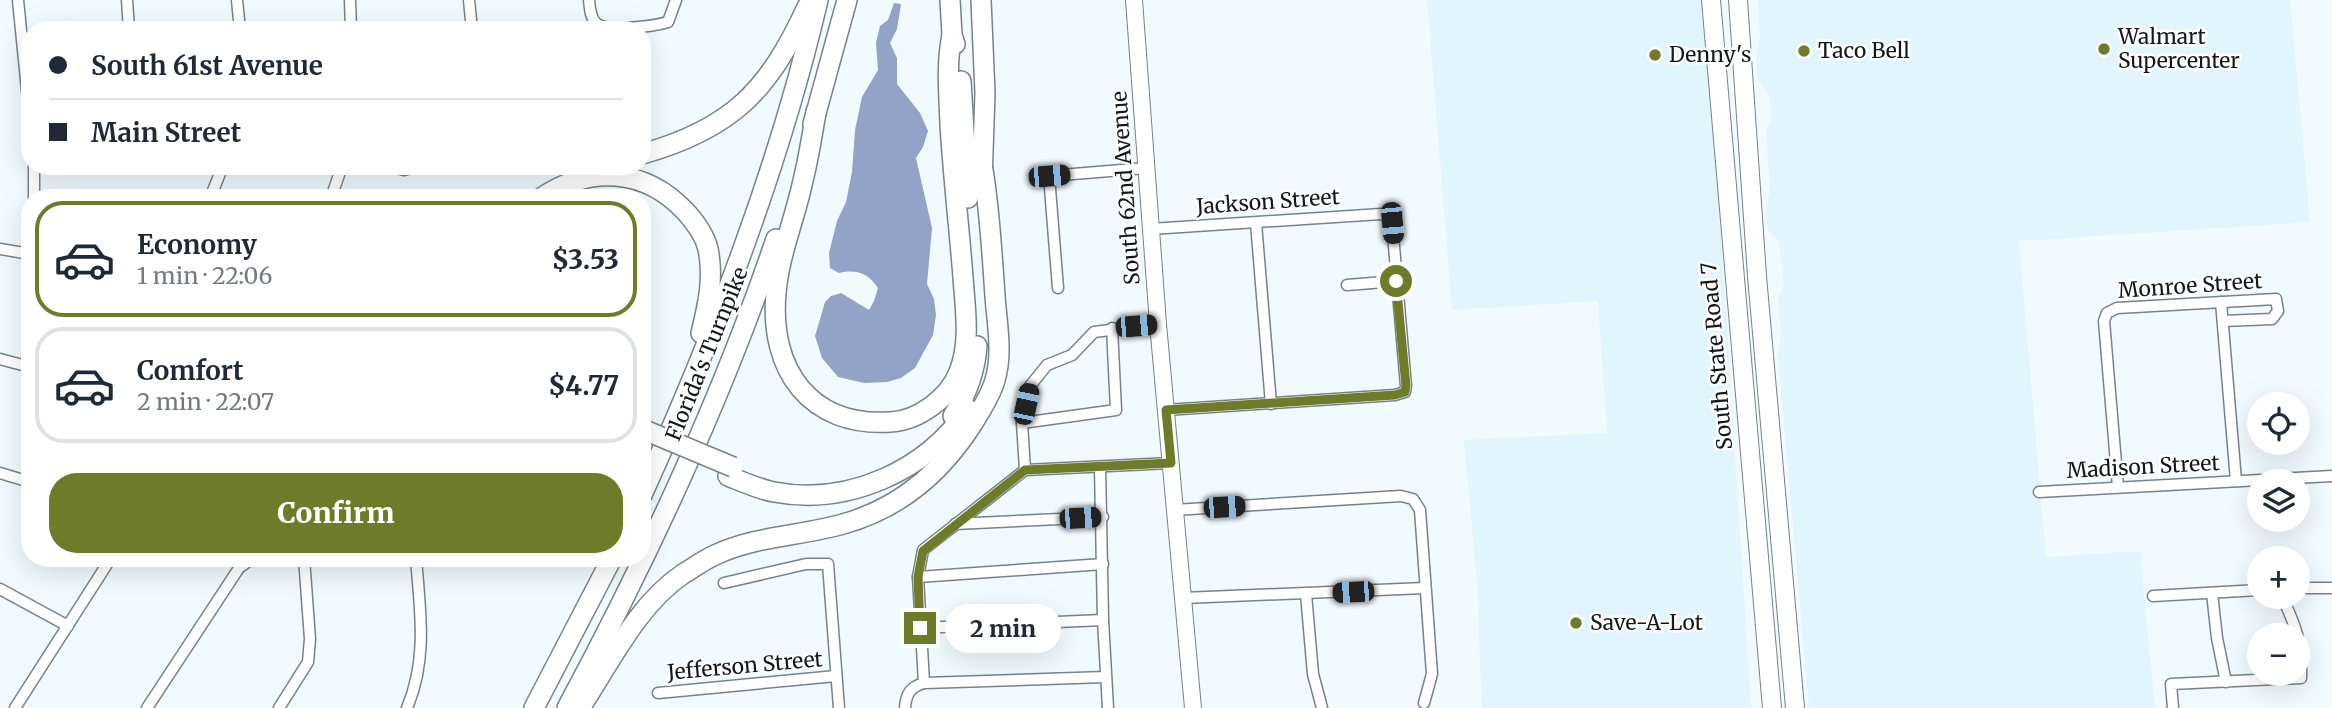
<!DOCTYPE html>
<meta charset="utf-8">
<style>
body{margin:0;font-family:Merriweather,serif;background:#f6f6f7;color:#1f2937;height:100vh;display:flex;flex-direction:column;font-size:26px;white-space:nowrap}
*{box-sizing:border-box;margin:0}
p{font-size:23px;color:#747a83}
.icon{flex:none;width:38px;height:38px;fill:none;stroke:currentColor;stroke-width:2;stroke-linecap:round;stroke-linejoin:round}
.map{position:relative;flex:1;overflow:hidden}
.drawer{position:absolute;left:21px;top:189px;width:630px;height:378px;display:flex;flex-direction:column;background:#fff;border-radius:28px;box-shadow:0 7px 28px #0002}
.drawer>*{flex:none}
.guide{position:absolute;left:21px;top:21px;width:630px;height:154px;border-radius:28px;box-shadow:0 7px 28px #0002;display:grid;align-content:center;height:154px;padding:0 28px;background:#fff}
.buttons{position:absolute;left:2247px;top:392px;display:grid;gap:14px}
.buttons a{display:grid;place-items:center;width:63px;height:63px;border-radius:50%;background:#fff;box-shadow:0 7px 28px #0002;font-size:35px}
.end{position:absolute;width:32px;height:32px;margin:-16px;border:9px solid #6e7c29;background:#fff;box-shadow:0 0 0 4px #fff}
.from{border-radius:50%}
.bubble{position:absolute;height:49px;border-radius:24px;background:#fff;box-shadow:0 7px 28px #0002;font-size:23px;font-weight:800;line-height:49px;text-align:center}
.car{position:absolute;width:21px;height:42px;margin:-21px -10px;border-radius:9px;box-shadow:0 0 5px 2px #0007;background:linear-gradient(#222 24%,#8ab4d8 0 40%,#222 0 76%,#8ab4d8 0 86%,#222 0)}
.guide b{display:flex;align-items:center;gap:24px;height:66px;font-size:26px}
.guide b+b{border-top:2px solid #e0e1e3}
.guide i{width:18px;height:18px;background:#1f2937}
ul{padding:12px 0 0;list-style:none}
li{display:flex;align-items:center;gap:21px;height:116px;margin:0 14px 10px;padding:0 14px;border:4px solid #e0e1e3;border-radius:28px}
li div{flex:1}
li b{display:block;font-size:26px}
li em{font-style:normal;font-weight:800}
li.current{border-color:#6e7c29}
li>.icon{width:63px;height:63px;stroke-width:1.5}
.primary-button{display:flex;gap:14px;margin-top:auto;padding:14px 28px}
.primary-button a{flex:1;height:80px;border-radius:28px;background:#6e7c29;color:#fff;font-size:28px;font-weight:800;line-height:80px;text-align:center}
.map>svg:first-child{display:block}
.built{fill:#e1f5fe}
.water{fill:#92a3c7}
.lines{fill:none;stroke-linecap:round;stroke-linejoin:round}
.street-casing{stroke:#788387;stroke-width:13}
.secondary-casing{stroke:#788387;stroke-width:18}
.primary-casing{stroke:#788387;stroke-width:20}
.highway-casing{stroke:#788387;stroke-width:22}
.street{stroke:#fff;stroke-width:10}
.secondary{stroke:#fff;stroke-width:16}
.primary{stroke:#fff;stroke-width:18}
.highway{stroke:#fff;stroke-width:19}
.highway-bridge-casing{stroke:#788387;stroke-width:22;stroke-linecap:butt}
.highway-bridge{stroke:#fff;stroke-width:19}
.route{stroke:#6e7c29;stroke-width:9}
.poi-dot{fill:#6e7c29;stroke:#fff;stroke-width:2.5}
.labels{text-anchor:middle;stroke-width:5;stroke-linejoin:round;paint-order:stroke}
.poi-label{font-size:21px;fill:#14181a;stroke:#fff;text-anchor:start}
.street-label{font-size:21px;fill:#14181a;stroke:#fff}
</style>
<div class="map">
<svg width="2332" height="708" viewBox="0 0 2332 708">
<rect width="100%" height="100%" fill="#f1fafe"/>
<g class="built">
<path d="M1427 0H1706L1751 708H1482L1477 582 1464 440 1607 433 1598 301 1452 310Z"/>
<path d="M1758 0H2290L2310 222 2019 241 2046 557 2140 551 2155 708H1809L1778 355 1781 333 1778 298 1784 285 1779 242 1767 228 1766 212 1770 189 1766 130 1772 118 1769 94 1758 81 1756 60 1760 35Z"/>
</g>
<path class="water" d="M894 3 901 4 897 29 890 43 897 58V84L920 113 928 131 923 147 916 158 932 228 927 284 934 299 936 315 933 335 915 368 901 378 887 382 864 383 838 377 822 358 815 336 825 302 831 296 841 293 869 310 874 301 878 288C868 273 857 269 839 273L830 268 829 253 837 221 846 202 852 172 855 130 862 97 878 70 876 43 880 26 888 20Z"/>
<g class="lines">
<g class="street-casing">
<g id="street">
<path d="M18 0 30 120"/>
<path d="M127 0 129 30"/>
<path d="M237 0 240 30"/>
<path d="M350 0 351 30"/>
<path d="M469 0 472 30"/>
<path d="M589 0C590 8 590 16 595 22 605 33 655 26 668 22L676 0"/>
<path d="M387 166 404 170 421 166"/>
<path d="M34 198V166"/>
<path d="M210 198 223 166"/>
<path d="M331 198 342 166"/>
<path d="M1256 223 1271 404"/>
<path d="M1151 229 1381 214 1388 217 1392 223 1406 386 1405 392 1395 395 1166 410"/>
<path d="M0 249 30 254"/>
<path d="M27 253 30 233"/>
<path d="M1347 285 1397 281"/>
<path d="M1058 288 1049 176 1146 168"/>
<path d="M2221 302 2236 481"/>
<path d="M0 359 30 367"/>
<path d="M1022 423 1116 410 1112 328"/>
<path d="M1100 467 1103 620 1108 708"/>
<path d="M1025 470 1022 423 1030 386 1047 365 1072 355 1094 332 1158 324"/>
<path d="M0 473 30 482"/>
<path d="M2118 487 2104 321 2107 313 2117 308 2276 299 2278 311 2272 319 2223 321"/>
<path d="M2039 492 2332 476"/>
<path d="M1174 510 1401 496 1413 499 1420 510 1432 674 1424 703"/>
<path d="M955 524 1103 517"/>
<path d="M918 577 1103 564"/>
<path d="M724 583 806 564H828L839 708"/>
<path d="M2298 588H2332"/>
<path d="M0 589 68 626"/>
<path d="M2212 593 2217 638 2226 682"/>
<path d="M1306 594 1313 674 1322 708"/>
<path d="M2153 596 2259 590"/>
<path d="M1183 598 1425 588"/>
<path d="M920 628 1103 620"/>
<path d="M924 683 918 577 923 550 1025 470 1171 463"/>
<path d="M658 693 836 676"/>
<path d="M15 708 111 558"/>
<path d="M147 708 239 568 253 558"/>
<path d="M279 708 308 662 310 639 304 558"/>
<path d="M407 708C428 658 420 611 416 558"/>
<path d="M905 708C906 694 910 687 924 683L1105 677"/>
<path d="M2173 708 2171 684 2301 678C2302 643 2297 628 2282 597"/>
</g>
</g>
<g class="secondary-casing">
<path id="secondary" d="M1134 0 1158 324 1193 708"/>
</g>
<g class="primary-casing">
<g id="primary">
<path d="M1711 0 1772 708"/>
<path d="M1738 0 1757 276 1795 708"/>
</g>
</g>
<g class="highway-casing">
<g id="highway">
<path d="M950 0 952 35 955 44"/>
<path d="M981 0 985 93 982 181"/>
<path d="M961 81 968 198"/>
<path d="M816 112C812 137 808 161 802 185 794 221 779 256 776 293 769 370 810 427 890 422 918 421 949 398 959 372 971 342 965 308 963 277 959 226 953 175 950 124 949 94 946 64 952 35"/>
<path d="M813 124 847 0"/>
<path d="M642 154C732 129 769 90 807 7"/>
<path d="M541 198C590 165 645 168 686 212 695 222 705 236 708 249 714 278 708 305 701 333"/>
<path d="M953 416C967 394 975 373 977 346"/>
<path d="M728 476C743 482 758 489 774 492 848 506 926 471 968 409"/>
<path d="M642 495C714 335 778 171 818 0"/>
<path d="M534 708 612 558"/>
<path d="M567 708C648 557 721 401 776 239"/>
<path d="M580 708C610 663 637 605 683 574 693 568 704 560 715 555 755 536 801 536 843 524 901 508 942 472 973 423 981 410 991 395 995 380 1003 353 997 324 995 296 992 254 990 212 983 170"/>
</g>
</g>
<use href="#street" class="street"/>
<use href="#secondary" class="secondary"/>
<use href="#primary" class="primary"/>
<use href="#highway" class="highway"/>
<g class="highway-bridge-casing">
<path id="highway-bridge" d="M642 429 733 467"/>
</g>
<use href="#highway-bridge" class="highway-bridge"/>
</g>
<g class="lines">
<path class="route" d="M920 628 918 577 923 551 1025 470 1171 463 1166 410 1395 395 1405 392 1406 386 1396 281"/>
</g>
<g class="poi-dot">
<circle cx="2104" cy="49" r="7"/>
<circle cx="1804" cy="51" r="7"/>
<circle cx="1655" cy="55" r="7"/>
<circle cx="1576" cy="623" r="7"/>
</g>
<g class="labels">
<g class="poi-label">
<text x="2118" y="44">Walmart<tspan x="2118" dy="24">Supercenter</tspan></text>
<text x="1818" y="58">Taco Bell</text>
<text x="1669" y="62">Denny's</text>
<text x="1590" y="630">Save-A-Lot</text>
</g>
<g class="street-label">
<text transform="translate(1126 188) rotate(-94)" y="7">South 62nd Avenue</text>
<text transform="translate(1268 202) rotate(-4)" y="7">Jackson Street</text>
<text transform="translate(2190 286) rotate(-4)" y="7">Monroe Street</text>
<text transform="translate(707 354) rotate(-68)" y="7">Florida's Turnpike</text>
<text transform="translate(1717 356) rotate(-95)" y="7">South State Road 7</text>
<text transform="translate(2143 467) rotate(-3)" y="7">Madison Street</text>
<text transform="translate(745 666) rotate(-5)" y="7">Jefferson Street</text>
</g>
</g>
</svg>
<div class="buttons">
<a><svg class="icon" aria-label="locate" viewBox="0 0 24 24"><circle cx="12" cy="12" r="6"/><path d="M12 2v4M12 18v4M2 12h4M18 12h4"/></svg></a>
<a><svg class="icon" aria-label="layers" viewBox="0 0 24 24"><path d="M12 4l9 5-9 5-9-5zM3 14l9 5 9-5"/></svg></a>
<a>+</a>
<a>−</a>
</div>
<i class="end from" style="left:1396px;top:281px"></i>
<i class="end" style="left:920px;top:628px"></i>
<div class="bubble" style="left:945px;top:604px;width:116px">2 min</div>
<i class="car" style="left:1049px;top:176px;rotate:85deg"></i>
<i class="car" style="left:1392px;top:223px;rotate:175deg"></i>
<i class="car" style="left:1136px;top:326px;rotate:85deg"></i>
<i class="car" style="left:1026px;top:404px;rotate:12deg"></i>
<i class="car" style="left:1224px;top:507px;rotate:86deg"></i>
<i class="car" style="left:1080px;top:518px;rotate:87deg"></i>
<i class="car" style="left:1353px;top:592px;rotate:267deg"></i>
<div class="guide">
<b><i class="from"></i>South 61st Avenue</b>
<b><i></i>Main Street</b>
</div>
<section class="drawer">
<ul>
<li class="current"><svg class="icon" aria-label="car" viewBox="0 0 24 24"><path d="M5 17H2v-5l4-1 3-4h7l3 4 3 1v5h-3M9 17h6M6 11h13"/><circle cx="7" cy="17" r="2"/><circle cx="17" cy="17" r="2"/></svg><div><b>Economy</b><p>1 min · 22:06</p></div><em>$3.53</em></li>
<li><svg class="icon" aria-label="car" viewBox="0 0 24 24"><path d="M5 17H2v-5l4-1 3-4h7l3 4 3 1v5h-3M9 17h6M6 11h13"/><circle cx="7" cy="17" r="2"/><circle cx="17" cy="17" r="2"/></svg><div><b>Comfort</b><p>2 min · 22:07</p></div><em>$4.77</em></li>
</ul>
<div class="primary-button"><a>Confirm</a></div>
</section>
</div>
